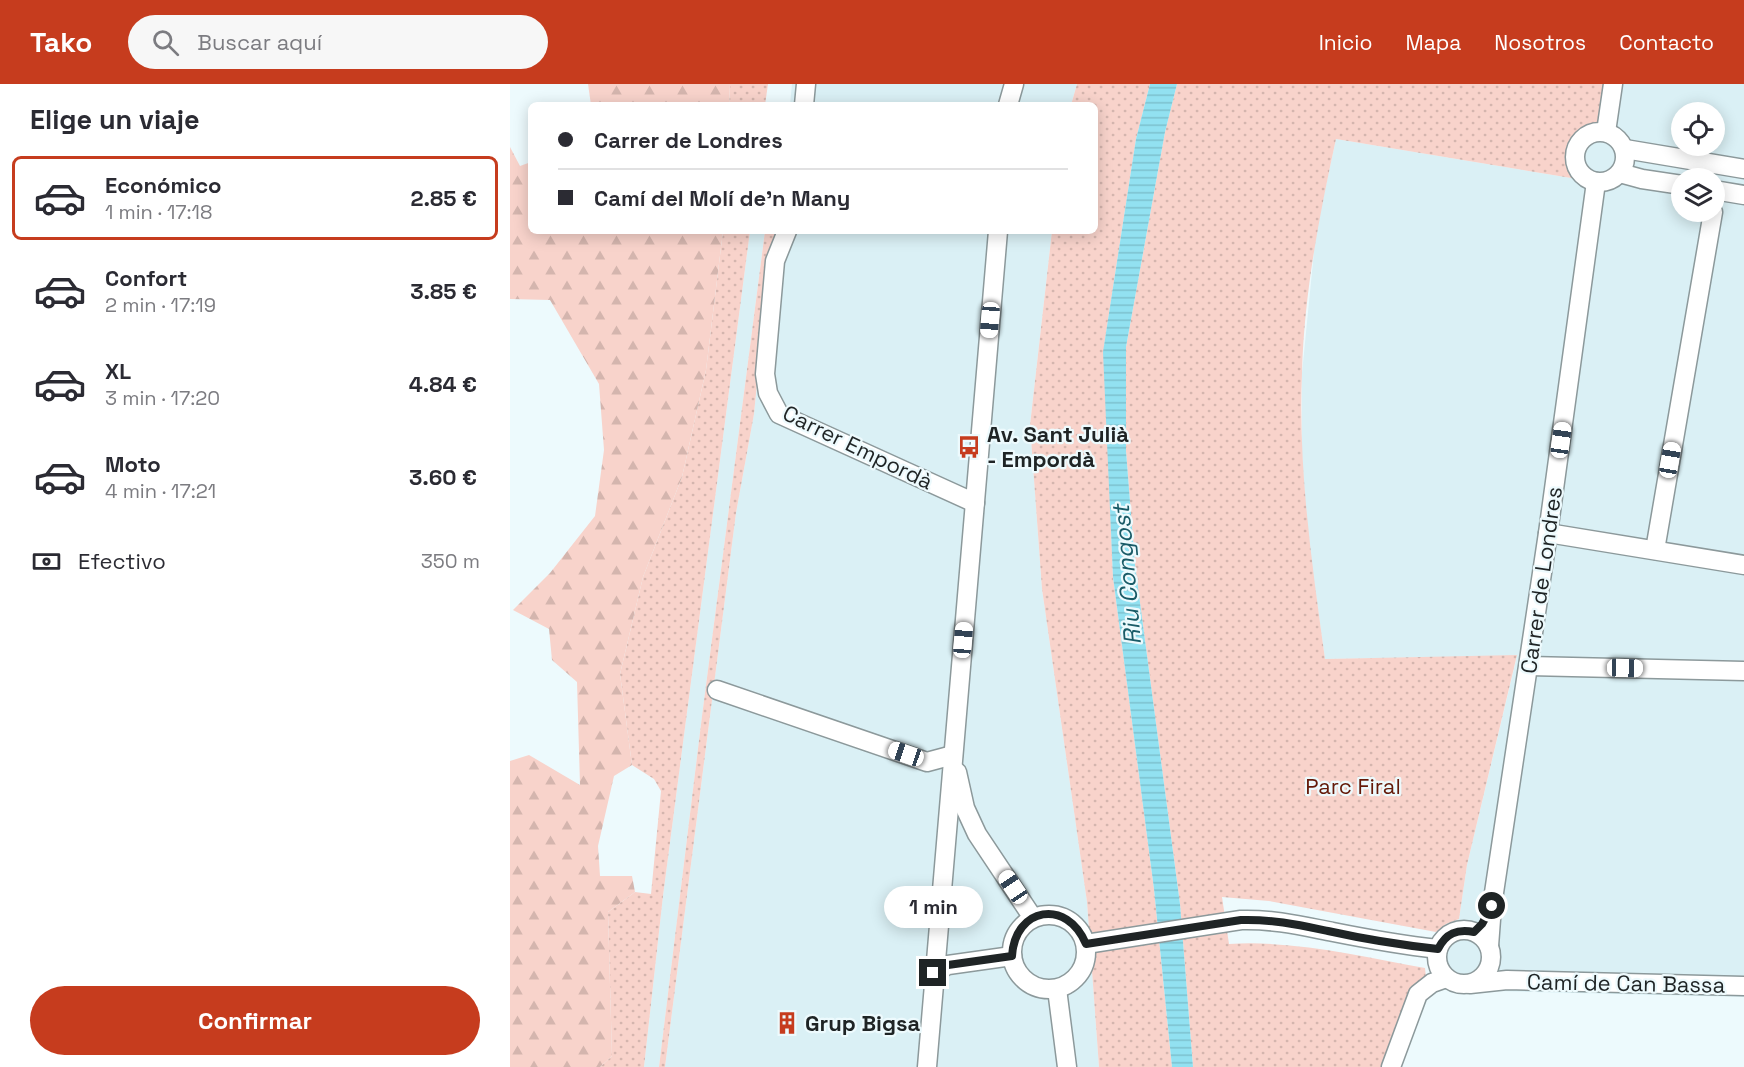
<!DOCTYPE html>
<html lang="es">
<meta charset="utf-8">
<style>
body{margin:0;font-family:"Space Grotesk",sans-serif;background:#f7f7f7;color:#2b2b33;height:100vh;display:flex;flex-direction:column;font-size:22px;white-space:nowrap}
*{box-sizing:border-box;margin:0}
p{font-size:20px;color:#7c7c81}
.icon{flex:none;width:33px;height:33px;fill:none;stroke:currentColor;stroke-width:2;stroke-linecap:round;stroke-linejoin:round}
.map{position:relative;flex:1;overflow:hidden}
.panel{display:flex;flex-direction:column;background:#fff;width:510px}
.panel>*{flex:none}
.banner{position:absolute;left:18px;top:18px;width:570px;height:132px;border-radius:9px;box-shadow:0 3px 15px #0003;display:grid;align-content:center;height:132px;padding:0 30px;background:#fff}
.buttons{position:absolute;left:1161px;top:18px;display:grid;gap:12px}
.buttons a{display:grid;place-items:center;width:54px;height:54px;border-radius:50%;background:#fff;box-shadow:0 3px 15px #0003;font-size:30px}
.end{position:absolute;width:27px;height:27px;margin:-14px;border:8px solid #1f2425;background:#fff;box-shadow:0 0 0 3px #fff}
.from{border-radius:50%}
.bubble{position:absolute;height:42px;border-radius:21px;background:#fff;box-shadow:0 3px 15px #0003;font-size:20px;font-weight:600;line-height:42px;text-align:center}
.car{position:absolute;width:18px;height:36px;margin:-18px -9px;border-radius:8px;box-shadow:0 0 4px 2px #0007;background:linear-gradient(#fff 24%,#345 0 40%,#fff 0 76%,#345 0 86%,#fff 0)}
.banner b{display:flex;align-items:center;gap:21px;height:57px;font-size:22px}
.banner b+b{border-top:2px solid #e1e1e2}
.banner i{width:15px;height:15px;background:#2b2b33}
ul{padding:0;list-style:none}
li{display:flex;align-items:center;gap:18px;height:84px;margin:0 12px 9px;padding:0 18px;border:3px solid transparent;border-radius:9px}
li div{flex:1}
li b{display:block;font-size:22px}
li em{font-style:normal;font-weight:600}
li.current{border-color:#c63c1e}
li>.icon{width:54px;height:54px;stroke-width:1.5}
h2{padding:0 30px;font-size:27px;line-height:72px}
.pay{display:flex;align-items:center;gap:15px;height:66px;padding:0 30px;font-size:22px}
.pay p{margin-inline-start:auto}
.primary-button{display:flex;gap:12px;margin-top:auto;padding:12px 30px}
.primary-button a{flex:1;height:69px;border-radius:36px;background:#c63c1e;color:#fff;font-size:24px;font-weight:600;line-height:69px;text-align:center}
header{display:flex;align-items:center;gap:36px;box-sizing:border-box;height:84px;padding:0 30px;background:#c63c1e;color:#fff}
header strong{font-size:28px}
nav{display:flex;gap:33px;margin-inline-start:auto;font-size:21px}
.search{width:420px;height:54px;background:#f7f7f7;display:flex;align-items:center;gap:15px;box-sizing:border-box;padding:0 21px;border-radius:33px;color:#7c7c81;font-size:22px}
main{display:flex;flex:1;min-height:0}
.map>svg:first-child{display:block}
.built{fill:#daf0f5;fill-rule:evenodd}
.grass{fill:url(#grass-dots)}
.forest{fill:url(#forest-firs)}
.water{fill:url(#water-rules)}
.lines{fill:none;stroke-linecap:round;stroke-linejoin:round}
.minor-casing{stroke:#8c999b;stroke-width:21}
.minor{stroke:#fff;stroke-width:18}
.route{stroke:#1f2425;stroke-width:8}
.labels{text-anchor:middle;stroke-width:4.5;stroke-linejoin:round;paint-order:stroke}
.poi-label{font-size:22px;font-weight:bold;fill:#1f2425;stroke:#edfafd;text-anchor:start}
.street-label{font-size:22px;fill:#1f2425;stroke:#edfafd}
.park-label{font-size:22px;fill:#641908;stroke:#edfafd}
.water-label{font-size:24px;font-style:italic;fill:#195b67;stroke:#edfafd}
</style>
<header>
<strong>Tako</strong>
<div class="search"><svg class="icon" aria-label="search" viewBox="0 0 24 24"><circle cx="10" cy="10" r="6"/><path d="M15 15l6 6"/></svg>Buscar aquí</div>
<nav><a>Inicio</a><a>Mapa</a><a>Nosotros</a><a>Contacto</a></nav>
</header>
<main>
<section class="panel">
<h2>Elige un viaje</h2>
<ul>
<li class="current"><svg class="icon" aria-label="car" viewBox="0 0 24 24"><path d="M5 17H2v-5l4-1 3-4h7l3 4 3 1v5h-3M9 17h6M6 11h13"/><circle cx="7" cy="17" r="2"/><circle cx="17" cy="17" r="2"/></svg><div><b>Económico</b><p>1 min · 17:18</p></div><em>2.85 €</em></li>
<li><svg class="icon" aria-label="car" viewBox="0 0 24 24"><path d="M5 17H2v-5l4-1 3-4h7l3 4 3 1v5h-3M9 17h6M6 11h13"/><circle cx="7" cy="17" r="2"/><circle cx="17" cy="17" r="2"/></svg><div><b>Confort</b><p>2 min · 17:19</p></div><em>3.85 €</em></li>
<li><svg class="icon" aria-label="car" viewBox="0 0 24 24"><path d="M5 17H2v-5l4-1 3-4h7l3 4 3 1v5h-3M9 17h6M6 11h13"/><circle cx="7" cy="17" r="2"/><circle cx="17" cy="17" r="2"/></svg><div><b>XL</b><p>3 min · 17:20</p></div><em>4.84 €</em></li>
<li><svg class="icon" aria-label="car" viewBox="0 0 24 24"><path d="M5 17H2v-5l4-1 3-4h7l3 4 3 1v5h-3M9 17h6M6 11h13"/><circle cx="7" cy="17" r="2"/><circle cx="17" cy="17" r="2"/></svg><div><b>Moto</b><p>4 min · 17:21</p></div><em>3.60 €</em></li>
</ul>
<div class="pay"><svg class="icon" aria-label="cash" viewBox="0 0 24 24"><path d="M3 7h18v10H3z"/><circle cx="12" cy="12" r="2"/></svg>Efectivo<p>350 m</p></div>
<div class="primary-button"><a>Confirmar</a></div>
</section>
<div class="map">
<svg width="1234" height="983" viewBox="0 0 1234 983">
<defs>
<pattern id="grass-dots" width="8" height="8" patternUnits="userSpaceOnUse" patternTransform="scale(1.5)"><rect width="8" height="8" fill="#f8d3cb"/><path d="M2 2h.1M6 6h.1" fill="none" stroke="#d4b5ae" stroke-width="1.8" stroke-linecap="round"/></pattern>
<pattern id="forest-firs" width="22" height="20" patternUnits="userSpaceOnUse" patternTransform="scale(1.5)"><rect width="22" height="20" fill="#f8d3cb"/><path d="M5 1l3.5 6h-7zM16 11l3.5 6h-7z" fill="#d4b5ae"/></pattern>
<pattern id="water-rules" width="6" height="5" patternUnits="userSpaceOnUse" patternTransform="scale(1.5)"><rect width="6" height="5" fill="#92e1f1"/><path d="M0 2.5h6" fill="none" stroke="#7dc1ce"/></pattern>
</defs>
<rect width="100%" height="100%" fill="#edfafd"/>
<g class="built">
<path d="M282 0H567L561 21H280Z"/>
<path d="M1103 0H1234V913L943 906 930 901 920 890 917 861 926 848 936 840 949 835 957 781 1007 572 815 575 797 448 792 371V289L806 147 826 55 1061 94 1066 83 1064 74 1066 65 1070 57 1077 51 1086 48H1096ZM1172 28H1204V62H1172ZM1172 94H1204V128H1172Z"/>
<path d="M240 147H255L192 632 149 983H134L153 812Z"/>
<path d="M269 147H542L520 341 532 505 577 818 589 983H155L226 429 244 330 253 238Z"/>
</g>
<g class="grass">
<path d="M220 0H258L255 21H219Z"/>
<path d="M567 0H640L626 55 594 262 603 493 644 805 662 983H589L577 818 532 505 520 341 542 147H585V21H561Z"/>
<path d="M667 0H1103L1096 48C1070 48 1056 67 1071 90L1061 94 826 55C809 133 794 210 792 289 788 386 802 480 815 575L1007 571 957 781 949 835 936 840 926 848 759 817 712 813 719 860C785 856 850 872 915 884L916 894 873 983H683L670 820 625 481 616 367V263L655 48Z"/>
<path d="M213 147H240L153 812 134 983H90L102 972 98 828 125 808 141 810 151 707 144 695 122 681 110 590 133 493 172 393 196 286Z"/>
<path d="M255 147H269L253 238 244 330 226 429 155 983H149L192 632Z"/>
</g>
<g class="forest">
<path d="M78 0H220L219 21H81Z"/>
<path d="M0 63 10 82 21 78V147H213L196 286 172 393 133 493 110 590 122 681 104 692 88 762 90 792H122L125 808 98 828 102 972 90 983H0V677L19 671 70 701 67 598 42 576 39 545 3 526 40 489 85 432 94 366 89 300 40 216 0 215Z"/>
</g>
<path class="water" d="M640 0H667L655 48 616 263V367L625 481 670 820 683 983H662L644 805 603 493 593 268 626 55Z"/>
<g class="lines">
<g class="minor-casing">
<g id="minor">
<path d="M294 21 296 0"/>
<path d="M498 21 504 0"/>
<circle cx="1090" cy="73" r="25"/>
<path d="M1096 48 1103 0"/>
<path d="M1115 65 1234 85"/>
<path d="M1110 89 1132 95 1172 101"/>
<path d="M1204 106 1234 111"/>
<path d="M277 147 265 177 255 290 258 309 269 330 465 419"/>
<path d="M1038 449 1234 481"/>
<path d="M1145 466 1203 128"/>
<path d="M1019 582 1234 587"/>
<path d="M207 606 417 678 443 671"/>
<path d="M447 688 455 724 467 750 523 834"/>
<circle cx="539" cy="868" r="37"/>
<circle cx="954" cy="873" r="27"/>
<path d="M576 860 731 836C763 835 792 842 823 848 858 855 892 861 928 865"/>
<path d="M979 862 982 822 1038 449 1086 98"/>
<path d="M423 889 438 881 502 872"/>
<path d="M960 900 997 896 1234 902"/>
<path d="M547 905 557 983"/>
<path d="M417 983 488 147"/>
<path d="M881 983 908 910 922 899 936 894"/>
</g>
</g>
<use href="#minor" class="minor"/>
</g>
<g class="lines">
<path class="route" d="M423 889 438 881 502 872C505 823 557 814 576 860L731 836C762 835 789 841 818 847 854 855 891 861 928 865 936 849 947 845 964 848L972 840 982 822"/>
</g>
<defs>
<g id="bus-bare" transform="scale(1.8)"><path d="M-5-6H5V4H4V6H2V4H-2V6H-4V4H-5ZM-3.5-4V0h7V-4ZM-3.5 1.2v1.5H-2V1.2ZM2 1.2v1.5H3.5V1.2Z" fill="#c63c1e" stroke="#edfafd" stroke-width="2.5" paint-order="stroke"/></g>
<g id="building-bare" transform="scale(1.8)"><path d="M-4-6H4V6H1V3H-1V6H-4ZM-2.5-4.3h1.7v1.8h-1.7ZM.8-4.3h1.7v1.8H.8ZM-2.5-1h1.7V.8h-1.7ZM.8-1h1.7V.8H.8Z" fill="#c63c1e" stroke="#edfafd" stroke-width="2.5" paint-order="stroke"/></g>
</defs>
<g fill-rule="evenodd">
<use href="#bus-bare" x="459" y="363"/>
<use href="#building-bare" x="277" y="939"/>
</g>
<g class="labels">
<g class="poi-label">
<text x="477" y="358">Av. Sant Julià<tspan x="477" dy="25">- Empordà</tspan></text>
<text x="295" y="947">Grup Bigsa</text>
</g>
<g class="street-label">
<text transform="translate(348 363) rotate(26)" y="8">Carrer Empordà</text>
<text transform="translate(1031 496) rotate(-82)" y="8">Carrer de Londres</text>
<text transform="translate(1116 899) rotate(1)" y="8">Camí de Can Bassa</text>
</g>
<g class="park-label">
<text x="843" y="710">Parc Firal</text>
</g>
<g class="water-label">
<text transform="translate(617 491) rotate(-95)" y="8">Riu Congost</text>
</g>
</g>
</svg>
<div class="buttons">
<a><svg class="icon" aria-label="locate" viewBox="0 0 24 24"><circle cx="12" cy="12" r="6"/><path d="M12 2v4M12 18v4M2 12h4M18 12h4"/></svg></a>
<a><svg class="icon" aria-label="layers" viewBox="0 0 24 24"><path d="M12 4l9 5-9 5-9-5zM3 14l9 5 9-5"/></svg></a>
</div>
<i class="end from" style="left:982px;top:822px"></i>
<i class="end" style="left:423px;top:889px"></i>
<div class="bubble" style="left:374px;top:802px;width:99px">1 min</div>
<i class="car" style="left:480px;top:236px;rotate:185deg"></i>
<i class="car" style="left:1051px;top:356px;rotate:8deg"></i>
<i class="car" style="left:1160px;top:376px;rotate:10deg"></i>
<i class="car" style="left:453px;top:556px;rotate:5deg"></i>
<i class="car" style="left:1115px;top:584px;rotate:91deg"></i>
<i class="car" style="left:396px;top:670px;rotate:289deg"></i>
<i class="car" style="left:503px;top:803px;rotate:326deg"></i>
<div class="banner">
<b><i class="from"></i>Carrer de Londres</b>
<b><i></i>Camí del Molí de'n Many</b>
</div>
</div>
</main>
